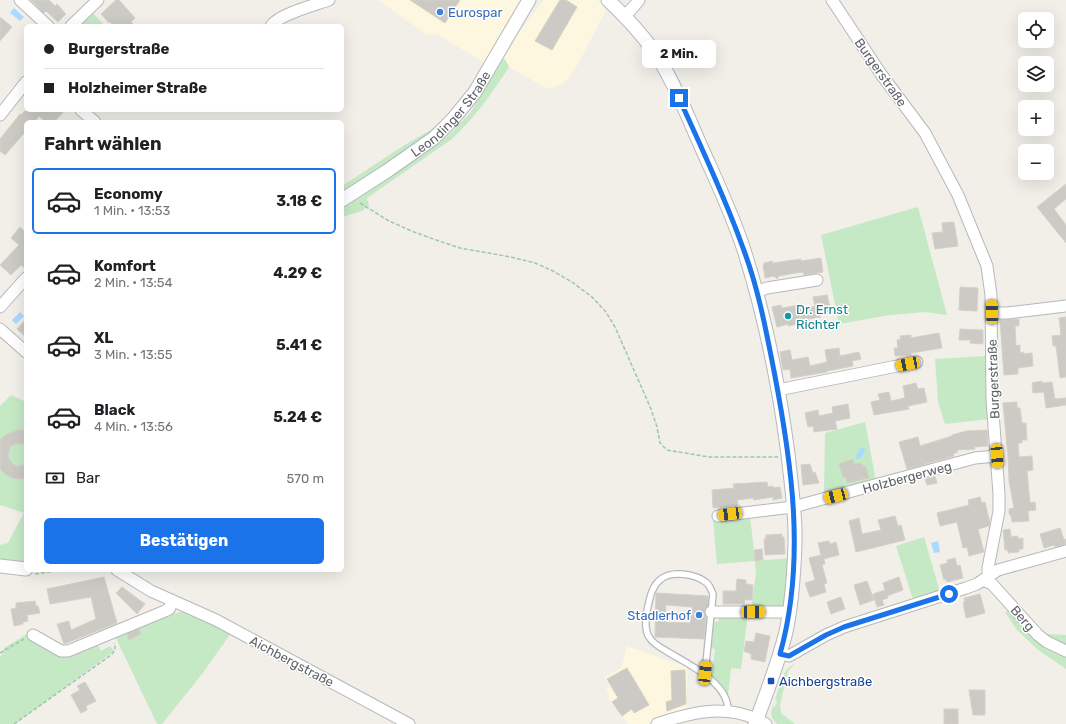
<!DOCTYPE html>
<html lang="de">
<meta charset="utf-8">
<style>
body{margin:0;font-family:Rubik,sans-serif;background:#f2f2f2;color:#202124;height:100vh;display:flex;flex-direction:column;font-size:15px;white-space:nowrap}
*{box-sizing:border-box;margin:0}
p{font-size:13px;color:#757577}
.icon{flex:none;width:22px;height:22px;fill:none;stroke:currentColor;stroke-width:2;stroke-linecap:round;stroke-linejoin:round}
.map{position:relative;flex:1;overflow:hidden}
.details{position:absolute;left:24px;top:120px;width:320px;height:452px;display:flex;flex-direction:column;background:#fff;border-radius:6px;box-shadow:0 4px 16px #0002}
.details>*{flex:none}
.banner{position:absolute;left:24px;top:24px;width:320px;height:88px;border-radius:6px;box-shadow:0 4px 16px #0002;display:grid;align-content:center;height:88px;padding:0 20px;background:#fff}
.buttons{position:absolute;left:1018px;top:12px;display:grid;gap:8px}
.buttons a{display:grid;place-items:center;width:36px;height:36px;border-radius:6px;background:#fff;box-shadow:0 4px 16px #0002;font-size:20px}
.end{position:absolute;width:18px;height:18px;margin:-9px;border:5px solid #1a73e8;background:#fff;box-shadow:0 0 0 2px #fff}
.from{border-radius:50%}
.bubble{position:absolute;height:28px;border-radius:6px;background:#fff;box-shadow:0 4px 16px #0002;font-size:13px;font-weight:700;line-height:28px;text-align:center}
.car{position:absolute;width:12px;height:24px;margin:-12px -6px;border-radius:5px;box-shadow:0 0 3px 1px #0007;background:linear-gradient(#f5c518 24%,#345 0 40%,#f5c518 0 76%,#345 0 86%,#f5c518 0)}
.banner b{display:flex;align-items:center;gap:14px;height:38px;font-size:15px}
.banner b+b{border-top:1px solid #e0e0e0}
.banner i{width:10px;height:10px;background:#202124}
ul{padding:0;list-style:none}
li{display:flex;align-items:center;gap:12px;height:66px;margin:0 8px 6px;padding:0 12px;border:2px solid transparent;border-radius:6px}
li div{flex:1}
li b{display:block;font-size:15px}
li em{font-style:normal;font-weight:700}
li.active{border-color:#1a73e8}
li>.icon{width:36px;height:36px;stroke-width:1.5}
h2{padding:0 20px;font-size:18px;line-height:48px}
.pay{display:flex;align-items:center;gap:10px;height:44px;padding:0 20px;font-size:15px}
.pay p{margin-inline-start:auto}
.action{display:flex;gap:8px;margin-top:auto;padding:8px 20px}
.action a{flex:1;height:46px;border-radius:6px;background:#1a73e8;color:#fff;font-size:16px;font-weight:700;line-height:46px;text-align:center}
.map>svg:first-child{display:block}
.commercial{fill:#fef7e0}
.green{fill:#c5e8c5}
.water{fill:#aadaff}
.building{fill:#cccac5;stroke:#d6d1c6;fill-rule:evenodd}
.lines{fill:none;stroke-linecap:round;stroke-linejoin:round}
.service-casing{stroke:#b5b8bc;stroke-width:8}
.minor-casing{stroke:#b5b8bc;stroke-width:13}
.tertiary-casing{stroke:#b5b8bc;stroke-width:15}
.path{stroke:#9cc7a9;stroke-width:1.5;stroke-dasharray:4 2;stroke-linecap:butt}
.service{stroke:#fff;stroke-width:5.5}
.minor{stroke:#fff;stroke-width:11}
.tertiary{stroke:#fff;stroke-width:13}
.route{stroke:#1a73e8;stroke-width:5}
.shop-dot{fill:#3f7fe0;stroke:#fff;stroke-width:1.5}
.culture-dot{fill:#0f9aa8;stroke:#fff;stroke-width:1.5}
.transit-dot{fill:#1a4fb4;stroke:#fff;stroke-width:1.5}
.labels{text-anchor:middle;stroke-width:3;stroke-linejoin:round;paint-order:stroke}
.shop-label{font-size:13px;fill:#366cbe;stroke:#fff;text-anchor:start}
.street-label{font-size:13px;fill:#5f6368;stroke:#fff}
.culture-label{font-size:13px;fill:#0d838f;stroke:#fff;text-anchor:start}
.transit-label{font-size:13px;fill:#164399;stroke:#fff;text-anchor:start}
</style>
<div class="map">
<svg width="1066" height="724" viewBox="0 0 1066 724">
<rect width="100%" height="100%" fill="#f1efe8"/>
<g class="commercial">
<path d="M378 0H521L485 63 437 34 427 35Z"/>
<path d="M544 0H597L607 8 578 64 570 76 563 84 548 89 509 67 504 58 519 33Z"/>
<path d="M627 646 687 667V709L648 724H628L609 699V696L606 689 610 687 605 677 621 668Z"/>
</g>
<g class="green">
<path d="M93 13 105 26H80Z"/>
<path d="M504 58 509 67C491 95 476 116 452 139L367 198 369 205 362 211 342 217V209L430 150 452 132 470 113Z"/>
<path d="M448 118 421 141 342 193V186L403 146 432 129Z"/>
<path d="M918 207 947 315 925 312 890 315 839 324 821 235Z"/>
<path d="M987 356 990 419 945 424 938 402 935 359Z"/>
<path d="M11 395 26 402V562L0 560V545L8 543 24 513 0 505V406Z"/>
<path d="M865 422 876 481 824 495 825 433Z"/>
<path d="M750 515 755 561 790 558 784 606 781 608 751 609 756 573 755 561 717 564 713 519Z"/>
<path d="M924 537 940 592 913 599 896 546Z"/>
<path d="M1012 610 1066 655V669L1037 649 1017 630 1005 612Z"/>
<path d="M186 611 231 633 202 674 162 724H157L114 634 152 620H159L172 614Z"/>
<path d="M748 614 741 669 731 668 728 696 712 675 715 649 711 648 714 622 719 621V617Z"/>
<path d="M27 634 49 647 97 644 101 651 110 646 114 651 14 724H0V656L2 655 4 648Z"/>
<path d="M1043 634 1066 635V648Z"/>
<path d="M795 663 788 671 780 705 781 713 795 724H777C771 718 770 714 773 706L775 707 777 701 775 699 783 676 787 669Z"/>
</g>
<g class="water">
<path d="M14 8 24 17 20 21 10 13Z"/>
<path d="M20 312 24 316 16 324 12 320Z"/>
<path d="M861 447 866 450 860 459 857 460 856 456Z"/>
<path d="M938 541 940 552 934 553 931 543Z"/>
</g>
<g class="building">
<path d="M31 0H49L55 6 57 4 66 14 58 22 46 11 44 13Z"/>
<path d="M116 0H119L135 18 131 22 135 26H114L110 22 109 23 101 14Z"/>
<path d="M410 0H460L445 23Z"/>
<path d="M560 0H566L577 7 552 50 535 41Z"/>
<path d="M0 17 12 27 0 41Z"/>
<path d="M26 110H65L54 122H46L39 116 34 122H26V131L5 155 0 151V139L20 114 21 115Z"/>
<path d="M1066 184V199L1054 209 1066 225V243L1037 207Z"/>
<path d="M954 222 958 246 935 249 932 233 943 232 942 223Z"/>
<path d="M20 227 26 233V269L21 265 11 275 0 265 19 245 11 238Z"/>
<path d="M821 258 823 272 804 275 803 272 795 273 779 276 777 279 774 276 765 278 763 265H764V263L772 261 773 263 801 259V261Z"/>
<path d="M960 287 978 288 977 311 959 310Z"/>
<path d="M827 295 831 311 820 313 821 317 802 320 803 323 788 326V324L777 327 772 307 781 305 782 308 799 305 800 309 815 306 813 297Z"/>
<path d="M1066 317V377L1060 378 1056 346H1053L1052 336 1061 335 1059 318Z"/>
<path d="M26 319V337L17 329Z"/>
<path d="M1019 319V326H1015L1016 346 1020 345V353L1024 352V354L1032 353 1033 366 1018 368V374L1004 375 1000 320Z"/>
<path d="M960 329 983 330V344L970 343 971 340H959Z"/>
<path d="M939 333 942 348 911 353V355L895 356 894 348H898L897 340 901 339 900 336 911 335V338Z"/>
<path d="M839 348 840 356 859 352 861 359 852 361 853 366 827 371V372L791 378 790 369 783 370 780 352 790 350 792 360 808 357 810 366 827 362 825 350Z"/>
<path d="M1042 381V383L1052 382 1055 399 1066 398V405L1046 408 1044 392 1033 393 1032 383Z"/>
<path d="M916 383 918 389 924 388 927 402 908 406 909 409 874 415 871 402 880 400 878 394 889 392 891 401 905 398 903 386Z"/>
<path d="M1017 402V408H1020L1022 423H1026L1027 440H1022V443H1018L1019 457 1032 456 1033 470 1027 471 1030 503 1035 502 1036 510 1028 511 1029 521 1012 522 1011 516 1009 514V509L1014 508 1009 481 1008 458 1003 403Z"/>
<path d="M848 404 850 418 835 421 837 429 814 432 813 426 808 427 805 413 818 410 819 416 833 413 832 407Z"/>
<path d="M19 430 26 431V444H16L11 446 9 451 8 456 11 462 16 466H20L26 464V478L21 479 12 478 5 474 0 469V440L7 434Z"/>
<path d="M987 430 988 446 974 447 975 449 957 450 958 452 953 454 954 456 907 469 899 442 918 437 920 446 952 436V435L966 431Z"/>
<path d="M853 459 854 464 860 463 866 467 869 478 847 483 846 477 843 478 839 464Z"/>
<path d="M810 464 813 473 815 472 819 483 803 485 801 465Z"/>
<path d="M935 476 937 483 927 485 925 479Z"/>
<path d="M767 482 768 487 773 486V488L780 487 782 498 773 500V497L754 500 753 498 737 500 738 505 713 508 712 490 734 488 733 484Z"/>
<path d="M980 497 982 503 985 502 990 523 989 526 978 529 984 552 969 556 967 547 963 548 957 522 940 526 937 513 969 505 968 500Z"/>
<path d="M895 516 898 526 901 525 905 540 856 552 849 521 859 518 862 534 881 530 878 520Z"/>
<path d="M1060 528 1064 540 1066 539V544L1055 547 1054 545 1044 548 1040 534Z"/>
<path d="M1010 529 1011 537 1018 536V539L1023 538V549H1019V552L1008 553V550H1005L1003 530Z"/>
<path d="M782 534V537H784L785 554 765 555 764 539H766V535Z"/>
<path d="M829 541 830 544 836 542 839 555 824 559 825 564 822 565 827 583 824 584 826 592 810 597 805 583 815 580 809 558 821 555 818 543Z"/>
<path d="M762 549 763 560 755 561 754 550Z"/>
<path d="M955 558 957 566 960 565 963 578 947 582 946 579 944 580 940 565 947 563V560Z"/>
<path d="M104 577 117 623 64 644 57 624 69 621 71 630 96 619 91 597 50 604 47 589Z"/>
<path d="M899 577 903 590 887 596 888 598 882 600 884 605 877 607 873 594 885 590 883 583Z"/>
<path d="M737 579 746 580V584L753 585 752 600H745L744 604H723V591H736Z"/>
<path d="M867 581 874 600 860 605 854 585Z"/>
<path d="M122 587 145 604 137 614 116 593Z"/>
<path d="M656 593 708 596V606L704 612 706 617 704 639 655 637ZM666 605 692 607 690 623 665 622Z"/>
<path d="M980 594 985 613 966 618 963 602H965L964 598Z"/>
<path d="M841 597 845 609 831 614 827 602Z"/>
<path d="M35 601 36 606H38L40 613 27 615 28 621 23 622V624L14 626 11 609 16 608V603Z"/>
<path d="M139 629 141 634 129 640 127 634Z"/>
<path d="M756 633 770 636 765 662 751 659V654L744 651 746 641 754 642Z"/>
<path d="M627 668 649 705 634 713 632 709 622 716 612 702 618 698 607 679Z"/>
<path d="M685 670 686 704 667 711 666 702 672 700 671 671Z"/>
<path d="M85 682 96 701 86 706 87 710 81 713 71 695 80 690 77 686Z"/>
<path d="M969 690H985V715H973Z"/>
<rect x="944" y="709" width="14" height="15"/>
</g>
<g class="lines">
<g class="service-casing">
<path id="service" d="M705 673 713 594C711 590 710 586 707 583 696 574 672 570 661 579 652 586 650 597 648 606 646 615 644 629 649 637 653 644 661 648 668 652 688 664 729 683 728 711"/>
</g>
<g class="minor-casing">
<g id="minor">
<path d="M20 0 48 26"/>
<path d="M832 0 881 74 925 133 958 195 987 266 991 295 992 399 999 494V511L988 568V577"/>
<path d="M625 16 635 5 639 0"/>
<path d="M71 26 98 0"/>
<path d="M271 26C279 14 315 5 329 0"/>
<path d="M81 110 95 122"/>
<path d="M0 115 26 82"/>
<path d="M756 292 767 288 817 280"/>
<path d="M0 307 26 278"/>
<path d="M992 313H1007L1066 306"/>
<path d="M0 329 26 352"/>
<path d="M778 390 917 362"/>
<path d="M718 516 793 507 975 458 997 456"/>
<path d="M117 570 151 591 216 620 409 724"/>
<path d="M983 580 992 584 1038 635 1047 642 1066 651"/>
<path d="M711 612H789"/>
<path d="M33 635 61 651H68L165 611 169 609 173 601"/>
<path d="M780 654 789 656 826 635 844 627 966 588 977 584 998 570 1066 551"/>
<path d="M657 724C694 711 730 703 766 724"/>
</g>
</g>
<g class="tertiary-casing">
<g id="tertiary">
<path d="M608 0C627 18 645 37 659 59 675 85 687 114 699 142 715 178 732 213 744 250 765 316 779 386 788 454 791 484 796 514 795 543 794 574 792 606 785 636 777 666 766 695 755 724"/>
<path id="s1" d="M342 200 387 171 434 138 453 119 475 92 529 0"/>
<path d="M0 566 26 569"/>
</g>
</g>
<g class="path">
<path d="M360 203 389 221 414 232 439 241 460 248 511 257 535 263 553 271 572 282 592 297 606 312 615 327 651 409 657 427 660 443 667 450 709 457H778"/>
<path d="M35 574 62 570"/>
<path d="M0 653 24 639"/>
<path d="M14 724 111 655C115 651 116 649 114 643"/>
</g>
<use href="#service" class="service"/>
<use href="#minor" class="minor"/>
<use href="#tertiary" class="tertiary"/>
</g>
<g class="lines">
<path class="route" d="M679 98C701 147 725 197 743 248 758 287 766 330 774 371 792 464 806 561 780 654L789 656 826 635 844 627 949 594"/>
</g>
<g class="shop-dot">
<circle cx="440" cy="12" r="4"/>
<circle cx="699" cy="615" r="4"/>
</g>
<circle class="culture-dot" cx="788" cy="316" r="4"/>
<rect class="transit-dot" x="767" y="677" width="8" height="8" rx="2"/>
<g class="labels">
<g class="shop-label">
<text x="448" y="17">Eurospar</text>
<text x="691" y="620" text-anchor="end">Stadlerhof</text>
</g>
<g class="street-label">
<text transform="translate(881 72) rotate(55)" y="5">Burgerstraße</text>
<text dy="5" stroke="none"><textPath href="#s1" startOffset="140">Leondinger Straße</textPath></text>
<text transform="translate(993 379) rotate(-92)" y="5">Burgerstraße</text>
<text transform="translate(907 477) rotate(-15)" y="5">Holzbergerweg</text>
<text transform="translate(1023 618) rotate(49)" y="5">Berg</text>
<text transform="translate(292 661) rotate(28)" y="5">Aichbergstraße</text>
</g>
<g class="culture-label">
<text x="796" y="314">Dr. Ernst<tspan x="796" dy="15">Richter</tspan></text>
</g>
<g class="transit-label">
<text x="779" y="686">Aichbergstraße</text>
</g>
</g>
</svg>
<div class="buttons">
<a><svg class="icon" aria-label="locate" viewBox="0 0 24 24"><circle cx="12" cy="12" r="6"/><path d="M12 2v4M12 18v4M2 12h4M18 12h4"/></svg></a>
<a><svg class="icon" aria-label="layers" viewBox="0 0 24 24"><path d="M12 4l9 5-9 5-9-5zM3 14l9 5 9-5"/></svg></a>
<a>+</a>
<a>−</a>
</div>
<i class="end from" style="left:949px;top:594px"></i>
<i class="end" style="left:679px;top:98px"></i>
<div class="bubble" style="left:642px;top:40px;width:74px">2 Min.</div>
<i class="car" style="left:992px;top:312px;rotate:359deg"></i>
<i class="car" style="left:908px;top:364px;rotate:259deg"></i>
<i class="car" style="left:997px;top:456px;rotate:176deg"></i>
<i class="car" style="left:836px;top:496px;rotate:255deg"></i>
<i class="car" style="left:730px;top:514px;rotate:263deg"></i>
<i class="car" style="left:753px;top:612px;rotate:89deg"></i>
<i class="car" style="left:705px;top:673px;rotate:6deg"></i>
<div class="banner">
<b><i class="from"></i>Burgerstraße</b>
<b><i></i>Holzheimer Straße</b>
</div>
<section class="details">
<h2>Fahrt wählen</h2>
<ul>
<li class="active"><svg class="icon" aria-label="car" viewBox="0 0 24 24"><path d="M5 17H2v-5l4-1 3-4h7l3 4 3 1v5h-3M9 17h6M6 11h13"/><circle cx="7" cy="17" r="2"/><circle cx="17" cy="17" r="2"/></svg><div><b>Economy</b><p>1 Min. · 13:53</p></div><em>3.18 €</em></li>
<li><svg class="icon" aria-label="car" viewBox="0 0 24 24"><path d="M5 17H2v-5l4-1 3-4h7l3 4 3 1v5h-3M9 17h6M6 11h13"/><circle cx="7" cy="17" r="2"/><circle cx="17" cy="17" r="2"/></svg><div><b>Komfort</b><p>2 Min. · 13:54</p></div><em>4.29 €</em></li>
<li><svg class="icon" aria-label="car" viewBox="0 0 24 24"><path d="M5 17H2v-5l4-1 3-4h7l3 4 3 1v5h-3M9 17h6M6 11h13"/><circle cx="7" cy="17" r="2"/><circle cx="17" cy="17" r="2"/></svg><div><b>XL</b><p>3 Min. · 13:55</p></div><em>5.41 €</em></li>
<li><svg class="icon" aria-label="car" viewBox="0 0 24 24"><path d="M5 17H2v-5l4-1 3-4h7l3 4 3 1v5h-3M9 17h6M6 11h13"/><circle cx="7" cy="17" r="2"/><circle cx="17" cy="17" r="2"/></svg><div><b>Black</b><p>4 Min. · 13:56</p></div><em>5.24 €</em></li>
</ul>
<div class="pay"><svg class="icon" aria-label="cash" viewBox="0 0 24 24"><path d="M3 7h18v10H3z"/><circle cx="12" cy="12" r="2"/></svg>Bar<p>570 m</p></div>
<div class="action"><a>Bestätigen</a></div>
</section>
</div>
